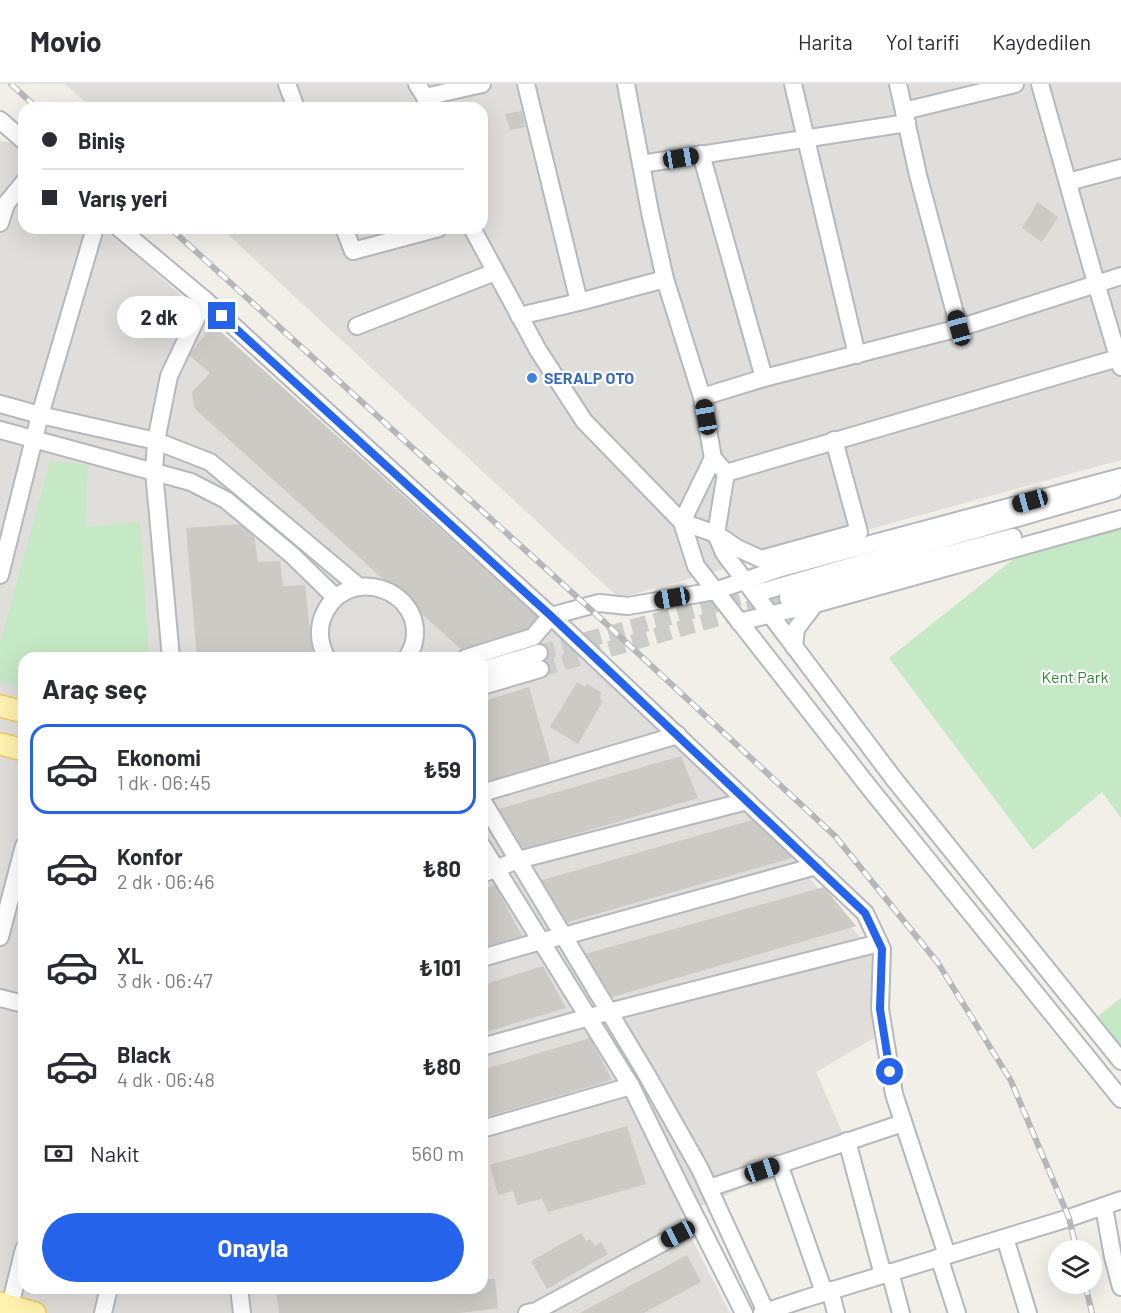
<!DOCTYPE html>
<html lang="tr">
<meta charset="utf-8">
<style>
body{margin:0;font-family:Barlow,sans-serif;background:#f2f2f3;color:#2b2b33;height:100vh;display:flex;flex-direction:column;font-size:22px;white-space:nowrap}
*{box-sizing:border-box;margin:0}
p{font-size:20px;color:#7c7c81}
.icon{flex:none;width:33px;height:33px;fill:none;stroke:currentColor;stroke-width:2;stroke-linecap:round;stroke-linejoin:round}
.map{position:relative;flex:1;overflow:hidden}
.details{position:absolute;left:18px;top:568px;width:470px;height:642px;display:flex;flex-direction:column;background:#fff;border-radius:18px;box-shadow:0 6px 24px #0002}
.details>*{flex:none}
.guide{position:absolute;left:18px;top:18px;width:470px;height:132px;border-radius:18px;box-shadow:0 6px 24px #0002;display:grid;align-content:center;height:132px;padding:0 24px;background:#fff}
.tools{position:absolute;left:1048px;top:1156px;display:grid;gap:12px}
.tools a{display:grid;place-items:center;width:54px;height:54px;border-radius:50%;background:#fff;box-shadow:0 6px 24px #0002;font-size:30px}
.end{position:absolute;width:27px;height:27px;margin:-14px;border:8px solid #2563eb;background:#fff;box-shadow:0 0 0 3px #fff}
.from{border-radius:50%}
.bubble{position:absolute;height:42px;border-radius:21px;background:#fff;box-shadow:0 6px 24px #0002;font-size:20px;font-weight:700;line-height:42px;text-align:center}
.car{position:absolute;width:18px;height:36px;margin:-18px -9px;border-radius:8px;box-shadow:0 0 4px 2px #0007;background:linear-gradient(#222 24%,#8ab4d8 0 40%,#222 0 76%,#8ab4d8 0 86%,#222 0)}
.guide b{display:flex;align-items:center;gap:21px;height:57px;font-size:22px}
.guide b+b{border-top:2px solid #e1e1e2}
.guide i{width:15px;height:15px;background:#2b2b33}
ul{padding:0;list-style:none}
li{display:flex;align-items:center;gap:18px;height:90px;margin:0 12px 9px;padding:0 12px;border:3px solid transparent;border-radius:18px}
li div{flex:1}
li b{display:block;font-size:22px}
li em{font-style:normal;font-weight:700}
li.active{border-color:#2563eb}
li>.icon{width:54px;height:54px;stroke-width:1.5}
h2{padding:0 24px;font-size:27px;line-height:72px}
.pay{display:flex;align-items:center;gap:15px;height:66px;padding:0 24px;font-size:22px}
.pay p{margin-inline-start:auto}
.primary-button{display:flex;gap:12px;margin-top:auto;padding:12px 24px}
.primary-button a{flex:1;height:69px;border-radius:36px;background:#2563eb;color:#fff;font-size:24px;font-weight:700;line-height:69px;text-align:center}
header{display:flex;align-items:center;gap:36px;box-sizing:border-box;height:84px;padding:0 30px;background:#fff;border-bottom:2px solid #e1e1e2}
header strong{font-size:28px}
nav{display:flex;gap:33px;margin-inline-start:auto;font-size:21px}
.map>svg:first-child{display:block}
.industrial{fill:#e0deda;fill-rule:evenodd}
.green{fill:#c5e8c5}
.building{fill:#cccac5}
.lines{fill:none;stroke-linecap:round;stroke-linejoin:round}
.minor-tunnel{stroke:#ccccc8;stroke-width:16;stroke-dasharray:16 8;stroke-linecap:butt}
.minor-casing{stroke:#b5b8bc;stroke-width:20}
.major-casing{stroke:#f2c960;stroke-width:24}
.minor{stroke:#fff;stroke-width:16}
.major{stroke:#fff2af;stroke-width:21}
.rail-casing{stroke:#b6b7b8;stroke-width:6}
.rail{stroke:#fff;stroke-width:4;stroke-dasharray:11;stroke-linecap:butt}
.route{stroke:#2563eb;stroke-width:8}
.shop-dot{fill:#3f7fe0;stroke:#fff;stroke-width:2}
.labels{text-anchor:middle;stroke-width:4.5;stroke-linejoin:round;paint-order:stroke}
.shop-label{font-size:16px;font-weight:bold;fill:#366cbe;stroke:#fff;text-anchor:start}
.park-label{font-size:16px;fill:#348238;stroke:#fff}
</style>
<header>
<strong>Movio</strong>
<nav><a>Harita</a><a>Yol tarifi</a><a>Kaydedilen</a></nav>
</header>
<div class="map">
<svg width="1121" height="1229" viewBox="0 0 1121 1229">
<rect width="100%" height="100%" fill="#f1efe8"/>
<g class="industrial">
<path d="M65 0H1121V376L619 514 221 144H482V24H92Z"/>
<path d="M0 57 22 60 24 63V144H106L594 583 790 771 871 866 874 954 816 988 846 1057 680 1132 730 1229H0ZM24 574H482V1204H24Z"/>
</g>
<g class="green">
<path d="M50 377 88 381 85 443 140 438 149 574H24V603L0 598V560Z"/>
<path d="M1121 442V734L1102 708 1033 766 889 574 1020 470Z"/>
<path d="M1121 914V962L1098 932Z"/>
</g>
<g class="building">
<path d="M522 27 525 43 510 46 505 30Z"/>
<path d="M1038 118 1058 133 1042 158 1022 144Z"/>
<path d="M213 241 538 533 527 549 465 569 194 324 192 308 210 289 189 271Z"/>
<path d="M241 440 254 450 258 478 280 477 283 502 305 501 313 574H197L186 444Z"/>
<path d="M577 598 585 603 587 600 601 608 600 615 603 617 578 660 550 643Z"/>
<path d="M529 603 551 680 482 701V618Z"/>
<path d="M681 672 698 714 518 767 495 726Z"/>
<path d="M756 735 792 774 565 839 539 797Z"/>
<path d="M495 801 522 852 482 864V805Z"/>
<path d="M824 803 856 842 612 913 585 870Z"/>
<path d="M543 882 566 924 482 949V901Z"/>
<path d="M590 954 612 996 482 1034V986Z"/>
<path d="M627 1042 646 1100 548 1128 542 1115 517 1121 513 1107 498 1111 490 1081Z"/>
<path d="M581 1149 586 1157 590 1155 595 1162 601 1158 608 1170 547 1205 531 1177Z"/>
<path d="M687 1171 701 1198 644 1229H580Z"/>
<path d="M482 1173H483L486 1195H495L498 1224 460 1229H279L276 1204H482Z"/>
</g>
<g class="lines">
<g class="minor-tunnel">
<path d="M539 569 761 508"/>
<path d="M540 585 788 514"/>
</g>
<g class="minor-casing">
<g id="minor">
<path d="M287 0 296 24"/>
<path d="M417 0 425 13 428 24"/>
<path d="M526 0 579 218"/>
<path d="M626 0 650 128 665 195 702 313 713 374 726 389"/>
<path d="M793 0 857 271"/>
<path d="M898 0 918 91 959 244"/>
<path d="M1040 0 1096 199 1121 283"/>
<path d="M425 13 482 0"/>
<path d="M904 27 1015 0"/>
<path d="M0 36 24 57"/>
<path d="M701 70 764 294"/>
<path d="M641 80 907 39"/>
<path d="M1068 98 1121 84"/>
<path d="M0 139 6 120 24 98"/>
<path d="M119 144 205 216 551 532 865 829 882 865 880 925 894 1010 947 1171"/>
<path d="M344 144 353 167 439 144"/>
<path d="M472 144 538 266 584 337 682 438 696 482 872 707 1121 1015"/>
<path d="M519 232 579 218 665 195"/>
<path d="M357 242 495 188"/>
<path d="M702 313 764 294 959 244 1121 192"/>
<path d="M0 320 40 331 156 357 210 378 358 502"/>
<path d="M0 346 191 398 226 416 292 471 335 513"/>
<path d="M713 374 682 438 716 450 737 464 761 475 859 448 834 356"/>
<path d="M726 389 716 450 724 469 894 695 1121 977"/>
<path d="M726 389 1118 274"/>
<path d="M0 491 40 331 95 144"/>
<path d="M761 508 1114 406"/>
<path d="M788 514 1013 453"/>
<path d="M739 538 815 520"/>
<path d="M794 563 796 545 815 520 1121 435"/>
<path d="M171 574 154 387 156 357 169 292 205 216"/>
<path d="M327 574C320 563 318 548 322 535 343 476 429 505 413 562 411 566 409 571 407 574"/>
<path d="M466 574 533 553 551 532 599 519 628 522 715 507 781 484 1121 393"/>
<path d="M482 586 539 569"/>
<path d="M482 602 540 585"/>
<path d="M482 709 678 651"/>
<path d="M482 716 647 991 700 1085 766 1228"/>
<path d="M482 762 631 1002 678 1098 744 1229"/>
<path d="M482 790 518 776 747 717"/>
<path d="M0 853 24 762"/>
<path d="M482 874 541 857 564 852 816 782"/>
<path d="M0 914 24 920"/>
<path d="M482 963 589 933 879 859"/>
<path d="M482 1045 631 1002"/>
<path d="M847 1057 883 1191"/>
<path d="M779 1080 824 1208"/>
<path d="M709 1104 903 1039"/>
<path d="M1104 1123 1113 1173 1121 1203"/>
<path d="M1005 1154 1028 1229"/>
<path d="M939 1173 957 1229"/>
<path d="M890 1188 901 1229"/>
<path d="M239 1204 242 1229"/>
<path d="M830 1206 836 1229"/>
<path d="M10 1222 24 1165"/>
<path d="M103 1229 109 1204"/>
<path d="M527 1229 536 1227 699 1139"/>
<path d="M762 1229 804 1215 1069 1134 1121 1116"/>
</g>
</g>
<g class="major-casing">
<g id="major">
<path d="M0 622 24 628"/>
<path d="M0 660 24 666"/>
<path d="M0 1219 35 1229"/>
</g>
</g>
<use href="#minor" class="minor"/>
<use href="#major" class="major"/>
<g class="rail-casing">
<g id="rail">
<path d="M11 0 37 24"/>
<path d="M170 144 587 522 835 752 938 879 1011 997 1069 1134 1077 1167"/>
<path d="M1085 1200 1092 1229"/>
</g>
</g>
<use href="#rail" class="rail"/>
</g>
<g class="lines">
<path class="route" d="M222 232 551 532 865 829 882 865 880 925 890 988"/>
</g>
<circle class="shop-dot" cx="532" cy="294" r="6"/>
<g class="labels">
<g class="shop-label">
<text x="544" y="300">SERALP OTO</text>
</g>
<g class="park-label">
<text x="1075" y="599">Kent Park</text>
</g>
</g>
</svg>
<div class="tools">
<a><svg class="icon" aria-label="layers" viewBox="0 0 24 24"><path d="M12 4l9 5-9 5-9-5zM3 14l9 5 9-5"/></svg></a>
</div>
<i class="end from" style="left:890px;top:988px"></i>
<i class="end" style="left:222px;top:232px"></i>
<div class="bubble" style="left:117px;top:212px;width:84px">2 dk</div>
<i class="car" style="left:681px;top:74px;rotate:81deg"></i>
<i class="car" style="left:959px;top:244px;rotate:345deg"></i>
<i class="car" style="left:706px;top:333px;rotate:350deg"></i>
<i class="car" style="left:1030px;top:417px;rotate:255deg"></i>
<i class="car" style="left:672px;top:514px;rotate:260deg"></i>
<i class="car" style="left:762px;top:1086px;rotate:71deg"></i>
<i class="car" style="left:678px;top:1150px;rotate:242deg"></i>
<div class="guide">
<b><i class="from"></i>Biniş</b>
<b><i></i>Varış yeri</b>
</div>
<section class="details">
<h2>Araç seç</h2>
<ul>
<li class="active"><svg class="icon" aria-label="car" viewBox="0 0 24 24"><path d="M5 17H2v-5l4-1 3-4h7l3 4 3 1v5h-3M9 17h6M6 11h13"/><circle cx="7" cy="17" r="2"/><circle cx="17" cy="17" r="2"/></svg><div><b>Ekonomi</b><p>1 dk · 06:45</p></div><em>₺59</em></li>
<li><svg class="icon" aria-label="car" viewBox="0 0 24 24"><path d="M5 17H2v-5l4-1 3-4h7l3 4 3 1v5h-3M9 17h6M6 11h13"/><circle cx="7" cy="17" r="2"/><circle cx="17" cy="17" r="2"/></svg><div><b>Konfor</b><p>2 dk · 06:46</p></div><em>₺80</em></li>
<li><svg class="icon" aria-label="car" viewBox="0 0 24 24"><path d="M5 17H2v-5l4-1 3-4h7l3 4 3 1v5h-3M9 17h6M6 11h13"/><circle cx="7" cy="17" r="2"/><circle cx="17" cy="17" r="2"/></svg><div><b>XL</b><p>3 dk · 06:47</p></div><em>₺101</em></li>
<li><svg class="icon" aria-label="car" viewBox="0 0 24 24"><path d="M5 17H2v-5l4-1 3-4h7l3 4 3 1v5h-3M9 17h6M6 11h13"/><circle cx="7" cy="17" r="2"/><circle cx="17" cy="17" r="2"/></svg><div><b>Black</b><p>4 dk · 06:48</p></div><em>₺80</em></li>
</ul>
<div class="pay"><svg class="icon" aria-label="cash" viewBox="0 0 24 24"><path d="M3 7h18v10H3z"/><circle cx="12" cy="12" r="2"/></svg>Nakit<p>560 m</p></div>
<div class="primary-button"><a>Onayla</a></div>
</section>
</div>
